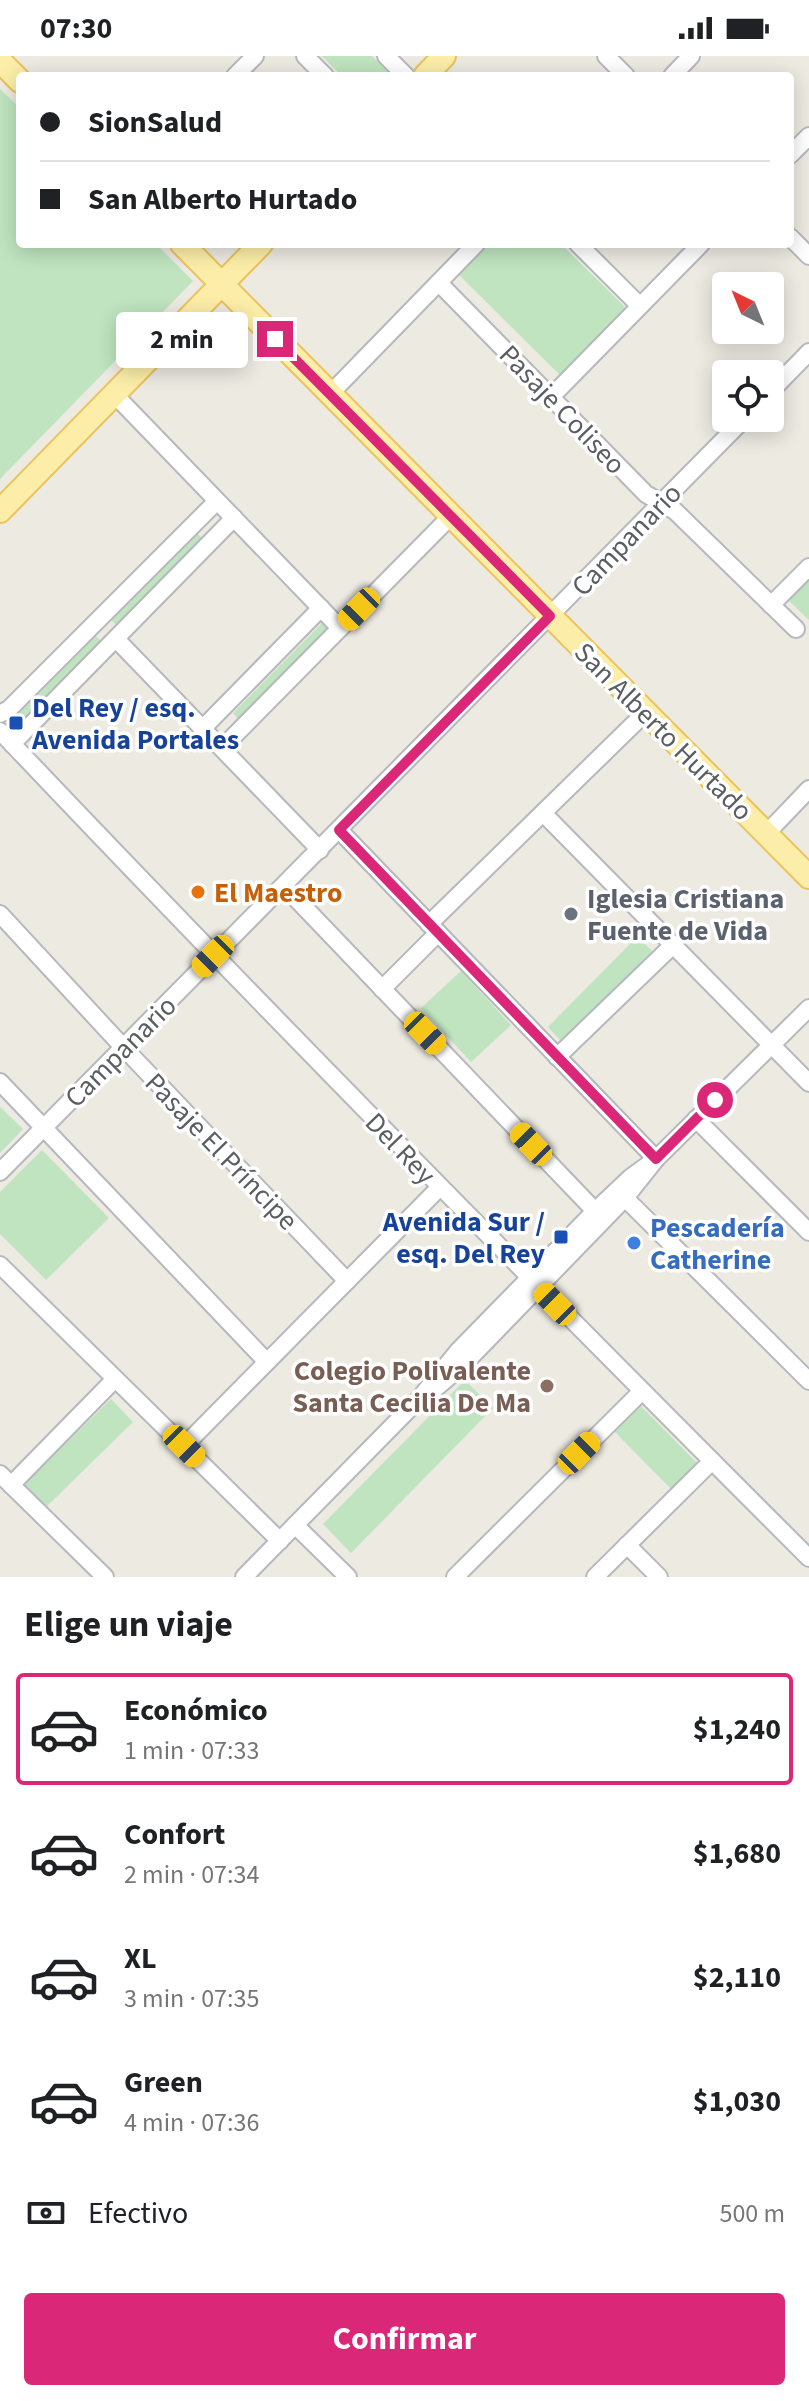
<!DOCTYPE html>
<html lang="es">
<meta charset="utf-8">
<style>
body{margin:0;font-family:"Source Sans 3",sans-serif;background:#f2f2f2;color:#202124;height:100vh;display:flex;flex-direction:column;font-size:30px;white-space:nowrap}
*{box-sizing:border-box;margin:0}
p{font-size:26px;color:#757577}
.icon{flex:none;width:44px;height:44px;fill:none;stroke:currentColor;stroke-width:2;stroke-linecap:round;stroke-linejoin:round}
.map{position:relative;height:1521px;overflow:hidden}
.drawer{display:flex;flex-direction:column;background:#fff;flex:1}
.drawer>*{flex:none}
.banner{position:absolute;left:16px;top:16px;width:778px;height:176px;border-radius:8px;box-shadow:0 4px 20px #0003;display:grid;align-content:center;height:176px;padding:0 24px;background:#fff}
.needle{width:52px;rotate:317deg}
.tools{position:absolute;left:712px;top:216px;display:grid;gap:16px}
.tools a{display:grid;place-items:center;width:72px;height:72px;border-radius:8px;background:#fff;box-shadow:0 4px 20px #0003;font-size:40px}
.end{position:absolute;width:36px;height:36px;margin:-18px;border:10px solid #db2777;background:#fff;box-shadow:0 0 0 4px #fff}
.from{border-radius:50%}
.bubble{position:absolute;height:56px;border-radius:8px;background:#fff;box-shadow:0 4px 20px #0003;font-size:26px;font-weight:700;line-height:56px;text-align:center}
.car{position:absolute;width:24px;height:48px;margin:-24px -12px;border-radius:10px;box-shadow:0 0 6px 2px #0007;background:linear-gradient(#f5c518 24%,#345 0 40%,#f5c518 0 76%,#345 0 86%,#f5c518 0)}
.banner b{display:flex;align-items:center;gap:28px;height:76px;font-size:30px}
.banner b+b{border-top:2px solid #e0e0e0}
.banner i{width:20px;height:20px;background:#202124}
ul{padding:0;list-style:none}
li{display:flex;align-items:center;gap:24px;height:112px;margin:0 16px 12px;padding:0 8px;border:4px solid transparent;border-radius:8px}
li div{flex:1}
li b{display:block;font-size:30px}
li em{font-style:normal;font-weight:700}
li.active{border-color:#db2777}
li>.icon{width:72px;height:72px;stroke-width:1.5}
h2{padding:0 24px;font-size:36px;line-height:96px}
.pay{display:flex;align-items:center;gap:20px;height:88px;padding:0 24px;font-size:30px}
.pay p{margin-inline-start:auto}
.primary-button{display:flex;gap:16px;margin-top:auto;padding:16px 24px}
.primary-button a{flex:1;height:92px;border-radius:8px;background:#db2777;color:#fff;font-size:32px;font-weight:700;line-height:92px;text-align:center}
.status{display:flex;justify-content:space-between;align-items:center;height:56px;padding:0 40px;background:#fff;direction:ltr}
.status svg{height:22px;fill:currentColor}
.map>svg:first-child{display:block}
.green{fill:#bfe4bf}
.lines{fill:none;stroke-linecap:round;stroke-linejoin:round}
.minor-casing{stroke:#b5b8bc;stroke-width:20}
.major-casing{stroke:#ebc35c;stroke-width:26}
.minor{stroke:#fff;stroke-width:16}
.major{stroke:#fceea8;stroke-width:22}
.route{stroke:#db2777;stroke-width:10}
.transit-dot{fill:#1a4fb4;stroke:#fff;stroke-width:3}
.food-dot{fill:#e8710a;stroke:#fff;stroke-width:3}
.worship-dot{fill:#6b7280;stroke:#fff;stroke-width:3}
.shop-dot{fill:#3f7fe0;stroke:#fff;stroke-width:3}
.education-dot{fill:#8d6e63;stroke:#fff;stroke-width:3}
.labels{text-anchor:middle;stroke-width:7;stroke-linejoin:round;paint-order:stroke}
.street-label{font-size:28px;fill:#5a5e62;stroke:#fff}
.transit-label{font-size:28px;font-weight:bold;fill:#164399;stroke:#fff;text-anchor:start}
.food-label{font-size:28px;font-weight:bold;fill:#c56008;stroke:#fff;text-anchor:start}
.worship-label{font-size:28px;font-weight:bold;fill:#5b616d;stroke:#fff;text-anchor:start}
.shop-label{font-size:28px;font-weight:bold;fill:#366cbe;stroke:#fff;text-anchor:start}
.education-label{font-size:28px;font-weight:bold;fill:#785e54;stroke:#fff;text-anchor:end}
</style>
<div class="status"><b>07:30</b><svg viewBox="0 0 49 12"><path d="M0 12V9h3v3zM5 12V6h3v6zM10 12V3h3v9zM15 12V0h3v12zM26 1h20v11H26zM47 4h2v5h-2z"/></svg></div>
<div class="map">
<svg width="809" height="1521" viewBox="0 0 809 1521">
<rect width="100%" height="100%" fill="#edeae2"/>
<g class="green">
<path d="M322 0H372L392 20H342Z"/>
<path d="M0 33 20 52V188H156L193 225 0 423Z"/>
<path d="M484 188H561L628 254 562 321 456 216Z"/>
<path d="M197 477 206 487 120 573 110 563Z"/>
<path d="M809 521V564L787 543Z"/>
<path d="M323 566 333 576 242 667 233 657Z"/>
<path d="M94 578 103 587 26 664 17 655Z"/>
<path d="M637 881 652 895 562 986 548 971Z"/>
<path d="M461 915 511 969 471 1006 421 952Z"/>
<path d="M0 1051 23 1073 0 1097Z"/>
<path d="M42 1094 109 1162 46 1224 0 1178V1136Z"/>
<path d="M465 1324 493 1352 351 1497 323 1468Z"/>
<path d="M111 1343 133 1366 44 1453 22 1431Z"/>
<path d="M640 1349 699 1409 673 1435 614 1375Z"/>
</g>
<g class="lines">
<g class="minor-casing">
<g id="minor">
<path d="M305 0 325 20"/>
<path d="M386 0 406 20"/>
<path d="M606 0 626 20"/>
<path d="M235 20 255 0"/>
<path d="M672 20 691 0"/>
<path d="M790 99 809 80"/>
<path d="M790 181 809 200"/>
<path d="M578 188 640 250"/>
<path d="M439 227 646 438 675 455 796 573"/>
<path d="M770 336 809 296"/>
<path d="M114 338 340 572"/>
<path d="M330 338 476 188"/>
<path d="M551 341 701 188"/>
<path d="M771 549 809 511"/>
<path d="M116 583 320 794"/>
<path d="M0 658 9 653 217 445"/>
<path d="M203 672 321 552"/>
<path d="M0 675C265 955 536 1229 809 1502"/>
<path d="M12 688 234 462"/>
<path d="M222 692 451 460"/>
<path d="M543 757 809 1027"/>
<path d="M339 774 656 1103"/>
<path d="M766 778 809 733"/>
<path d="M284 830 595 1155"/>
<path d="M0 858 123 991 347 1225"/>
<path d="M429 868 646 656"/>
<path d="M382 933 438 877"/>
<path d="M557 1001 673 889"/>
<path d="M0 1026 267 1306"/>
<path d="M696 1063 809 1176"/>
<path d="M0 1116 745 362"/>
<path d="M625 1142 809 1325"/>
<path d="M0 1209 280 1485"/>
<path d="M429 1338 464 1308 625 1142 656 1103 809 952"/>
<path d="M184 1390 440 1131"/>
<path d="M0 1418 105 1521"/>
<path d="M11 1429 115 1323"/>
<path d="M295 1469 348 1521"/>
<path d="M627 1489 659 1521"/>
<path d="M244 1521 419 1343 458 1295 595 1155 631 1121 656 1103"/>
<path d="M455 1521 642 1335"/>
<path d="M595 1521 712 1405"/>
</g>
</g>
<g class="major-casing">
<g id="major">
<path d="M0 5 20 25"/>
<path d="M425 20 444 0"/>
<path d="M182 188 809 821"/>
<path d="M0 455 261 188"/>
</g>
</g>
<use href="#minor" class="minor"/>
<use href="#major" class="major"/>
</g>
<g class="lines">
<path class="route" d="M275 283 550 560 339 774 656 1103 715 1044"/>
</g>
<g class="transit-dot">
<rect x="8" y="659" width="16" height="16" rx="4"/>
<rect x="553" y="1173" width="16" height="16" rx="4"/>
</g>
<circle class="food-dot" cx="198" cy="836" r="8"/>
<circle class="worship-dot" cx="571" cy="858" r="8"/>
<circle class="shop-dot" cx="634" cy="1187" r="8"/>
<circle class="education-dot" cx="547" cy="1330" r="8"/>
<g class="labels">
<g class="street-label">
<text transform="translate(563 353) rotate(46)" y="10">Pasaje Coliseo</text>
<text transform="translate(626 483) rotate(-46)" y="10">Campanario</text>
<text transform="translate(664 675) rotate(45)" y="10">San Alberto Hurtado</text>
<text transform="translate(120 995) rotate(-45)" y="10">Campanario</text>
<text transform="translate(401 1092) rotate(46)" y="10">Del Rey</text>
<text transform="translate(222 1095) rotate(46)" y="10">Pasaje El Príncipe</text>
</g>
<g class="transit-label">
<text x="32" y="661">Del Rey / esq.<tspan x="32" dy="32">Avenida Portales</tspan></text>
<text x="545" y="1175" text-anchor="end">Avenida Sur /<tspan x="545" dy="32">esq. Del Rey</tspan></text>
</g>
<g class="food-label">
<text x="214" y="846">El Maestro</text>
</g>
<g class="worship-label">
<text x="587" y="852">Iglesia Cristiana<tspan x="587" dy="32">Fuente de Vida</tspan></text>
</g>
<g class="shop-label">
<text x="650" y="1181">Pescadería<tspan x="650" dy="32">Catherine</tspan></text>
</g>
<g class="education-label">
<text x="531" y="1324">Colegio Polivalente<tspan x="531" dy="32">Santa Cecilia De Ma</tspan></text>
</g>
</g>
</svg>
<div class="tools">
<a><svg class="needle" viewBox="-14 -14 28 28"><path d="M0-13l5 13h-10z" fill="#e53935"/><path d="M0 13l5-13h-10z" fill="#757577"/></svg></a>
<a><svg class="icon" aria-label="locate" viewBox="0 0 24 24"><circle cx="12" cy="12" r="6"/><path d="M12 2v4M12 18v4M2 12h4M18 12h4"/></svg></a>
</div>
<i class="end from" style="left:715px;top:1044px"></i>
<i class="end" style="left:275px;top:283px"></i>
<div class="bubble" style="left:116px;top:256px;width:132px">2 min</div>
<i class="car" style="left:359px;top:553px;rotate:224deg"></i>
<i class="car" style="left:213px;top:900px;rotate:225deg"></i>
<i class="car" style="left:425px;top:977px;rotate:136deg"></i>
<i class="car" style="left:531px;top:1088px;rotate:316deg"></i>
<i class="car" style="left:555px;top:1248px;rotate:315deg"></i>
<i class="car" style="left:184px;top:1390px;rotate:135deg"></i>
<i class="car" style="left:579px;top:1397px;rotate:45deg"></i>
<div class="banner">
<b><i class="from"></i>SionSalud</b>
<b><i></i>San Alberto Hurtado</b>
</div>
</div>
<section class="drawer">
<h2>Elige un viaje</h2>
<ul>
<li class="active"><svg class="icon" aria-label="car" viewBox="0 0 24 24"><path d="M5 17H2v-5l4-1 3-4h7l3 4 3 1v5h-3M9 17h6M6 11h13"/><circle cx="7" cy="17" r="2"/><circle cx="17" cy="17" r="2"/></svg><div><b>Económico</b><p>1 min · 07:33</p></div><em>$1,240</em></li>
<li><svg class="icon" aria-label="car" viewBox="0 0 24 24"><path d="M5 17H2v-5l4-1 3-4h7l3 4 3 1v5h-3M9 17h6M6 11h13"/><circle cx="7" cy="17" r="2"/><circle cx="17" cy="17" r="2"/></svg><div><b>Confort</b><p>2 min · 07:34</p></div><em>$1,680</em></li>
<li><svg class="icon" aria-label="car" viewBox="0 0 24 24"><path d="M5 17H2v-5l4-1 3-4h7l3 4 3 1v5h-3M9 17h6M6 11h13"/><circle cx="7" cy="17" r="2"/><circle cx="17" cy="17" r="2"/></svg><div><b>XL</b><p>3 min · 07:35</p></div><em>$2,110</em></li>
<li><svg class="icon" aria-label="car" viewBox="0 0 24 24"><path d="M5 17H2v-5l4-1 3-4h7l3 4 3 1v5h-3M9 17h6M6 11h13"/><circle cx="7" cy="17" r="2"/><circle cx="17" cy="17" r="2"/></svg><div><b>Green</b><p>4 min · 07:36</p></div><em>$1,030</em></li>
</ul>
<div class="pay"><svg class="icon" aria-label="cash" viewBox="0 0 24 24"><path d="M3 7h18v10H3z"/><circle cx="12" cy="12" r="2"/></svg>Efectivo<p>500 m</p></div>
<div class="primary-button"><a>Confirmar</a></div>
</section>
